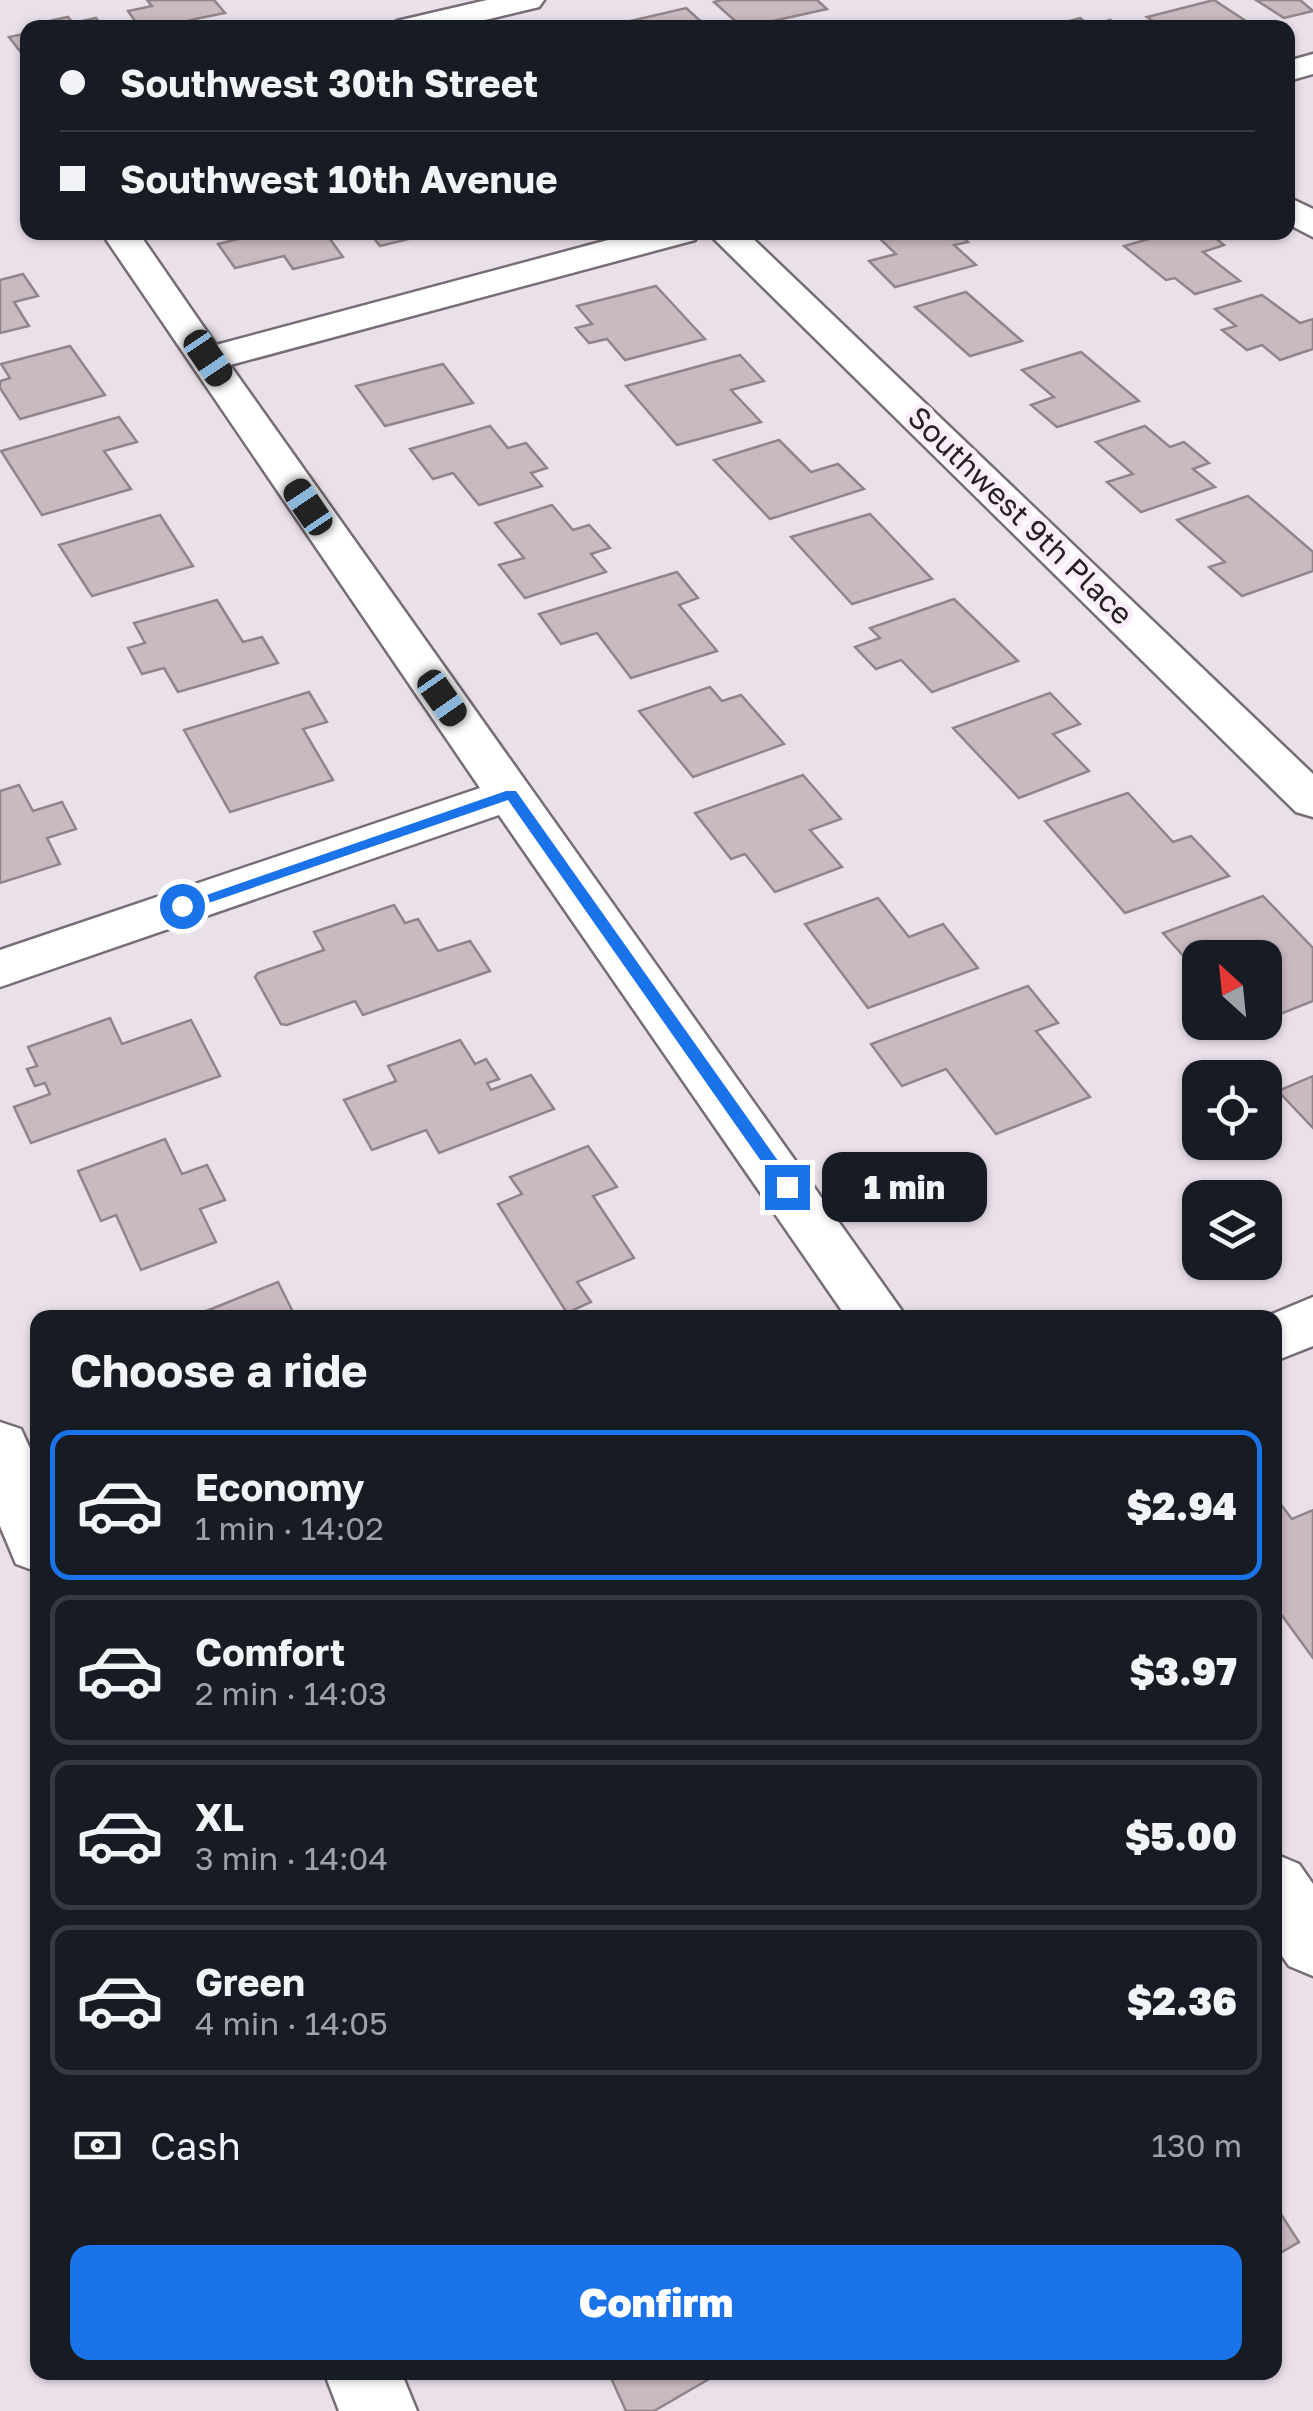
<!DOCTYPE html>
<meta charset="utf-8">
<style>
body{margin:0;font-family:"Golos Text",sans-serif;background:#242831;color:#f1f3f6;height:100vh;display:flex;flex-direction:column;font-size:38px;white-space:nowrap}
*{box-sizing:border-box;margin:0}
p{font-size:32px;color:#9ea1a6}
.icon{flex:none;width:55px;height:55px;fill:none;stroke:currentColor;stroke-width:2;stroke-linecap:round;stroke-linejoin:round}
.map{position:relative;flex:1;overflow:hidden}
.side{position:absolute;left:30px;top:1310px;width:1252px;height:1070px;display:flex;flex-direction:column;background:#171b24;border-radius:20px;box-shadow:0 2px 8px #0004}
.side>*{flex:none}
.top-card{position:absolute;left:20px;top:20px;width:1275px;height:220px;border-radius:20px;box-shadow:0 2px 8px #0004;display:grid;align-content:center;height:220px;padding:0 40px;background:#171b24}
.needle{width:65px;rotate:333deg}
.fabs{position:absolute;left:1182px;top:940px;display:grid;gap:20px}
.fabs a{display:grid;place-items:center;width:100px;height:100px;border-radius:20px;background:#171b24;box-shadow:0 2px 8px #0004;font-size:50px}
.end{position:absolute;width:45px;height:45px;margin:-22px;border:12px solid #1a73e8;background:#fff;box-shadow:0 0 0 5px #fff}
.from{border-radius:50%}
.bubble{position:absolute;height:70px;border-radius:20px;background:#171b24;box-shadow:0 2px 8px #0004;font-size:32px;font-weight:800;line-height:70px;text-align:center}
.car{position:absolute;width:30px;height:60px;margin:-30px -15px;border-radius:12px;box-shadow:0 0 8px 2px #0007;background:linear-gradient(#222 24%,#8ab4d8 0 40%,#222 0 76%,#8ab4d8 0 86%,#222 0)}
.top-card b{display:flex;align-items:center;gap:35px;height:95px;font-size:38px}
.top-card b+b{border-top:2px solid #363941}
.top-card i{width:25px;height:25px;background:#f1f3f6}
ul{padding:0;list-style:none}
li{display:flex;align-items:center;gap:30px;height:150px;margin:0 20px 15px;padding:0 20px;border:5px solid #363941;border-radius:20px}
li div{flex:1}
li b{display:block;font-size:38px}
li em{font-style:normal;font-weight:800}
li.current{border-color:#1a73e8}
li>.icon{width:90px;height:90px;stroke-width:1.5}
h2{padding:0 40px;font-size:45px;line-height:120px}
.pay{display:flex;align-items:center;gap:25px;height:110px;padding:0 40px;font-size:38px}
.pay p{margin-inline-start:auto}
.primary-button{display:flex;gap:20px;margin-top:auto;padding:20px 40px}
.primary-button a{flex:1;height:115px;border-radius:20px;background:#1a73e8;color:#fff;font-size:40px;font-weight:800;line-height:115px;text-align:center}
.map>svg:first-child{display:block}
.building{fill:#c8bac0;stroke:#91848a;stroke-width:2.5}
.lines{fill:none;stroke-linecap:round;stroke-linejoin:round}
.minor-casing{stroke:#766d76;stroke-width:5}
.minor{fill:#fff;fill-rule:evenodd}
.route{fill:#1a73e8}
.labels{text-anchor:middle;stroke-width:10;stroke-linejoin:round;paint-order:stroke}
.far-street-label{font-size:30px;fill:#252125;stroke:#f8edf8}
</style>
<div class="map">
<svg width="1313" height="2411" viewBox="0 0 1313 2411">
<rect width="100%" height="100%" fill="#eae0ea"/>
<g class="building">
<path d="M147 0H214L225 13 190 20 196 28H140L128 11 152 6Z"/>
<path d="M721 0H817L827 9 773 21 779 28H743L714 2Z"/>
<path d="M1214 0 1249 23 1231 28H1163L1147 17Z"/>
<path d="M1256 0H1300L1313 11 1284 18Z"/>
<path d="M686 8 706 26H609Z"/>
<path d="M68 17 73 23 96 18 104 28 26 26Z"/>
<path d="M1080 18 1091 26 1110 20 1121 28 1051 26Z"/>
<path d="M28 33V54L23 55 9 37Z"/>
<path d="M233 232H325L343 257 293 269 284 256 235 268 218 244 238 239Z"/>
<path d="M369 232H423L425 235 380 246Z"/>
<path d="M873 232H958L968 242 954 245 976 265 895 287 869 261 896 254Z"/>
<path d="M1173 232H1208L1224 245 1203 252 1240 281 1195 294 1175 278 1166 280 1124 246Z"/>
<path d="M23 274 38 296 14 302 29 326 0 333V280Z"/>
<path d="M656 286 705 339 625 360 607 339 589 343 576 328 592 324 577 306Z"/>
<path d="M966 292 1022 341 970 356 915 307Z"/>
<path d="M1262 295 1300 323 1313 319V349L1280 360 1262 345 1247 350 1222 330 1236 326 1215 309Z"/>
<path d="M70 346 105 395 20 419 0 388V381L10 378 1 364Z"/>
<path d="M1081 352 1139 401 1057 427 1031 405 1054 397 1022 370Z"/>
<path d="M740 355 764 381 731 390 761 422 677 445 626 386Z"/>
<path d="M443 364 473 403 385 426 356 386Z"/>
<path d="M119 417 137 442 104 451 131 489 42 515 1 451Z"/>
<path d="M490 426 508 448 526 443 547 468 531 473 542 486 479 505 453 473 433 479 410 449Z"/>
<path d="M1145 426 1170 447 1184 442 1209 463 1193 469 1215 487 1141 512 1107 482 1133 474 1096 442Z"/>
<path d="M779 440 811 472 838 464 864 489 770 519 714 460Z"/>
<path d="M1248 496 1313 552V571L1242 596 1209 567 1225 562 1177 520Z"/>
<path d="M552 505 573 530 589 525 610 548 591 554 606 572 525 598 499 565 524 558 495 523Z"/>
<path d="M870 514 932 579 852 604 791 537Z"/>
<path d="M160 515 193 566 92 596 59 545Z"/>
<path d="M677 572 698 598 679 605 717 651 631 678 597 633 561 644 539 614Z"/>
<path d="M954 599 1018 661 932 692 901 660 876 669 855 647 880 638 870 628Z"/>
<path d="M217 600 243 642 262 637 278 663 178 692 164 668 142 674 128 648 145 643 134 623Z"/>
<path d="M710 687 722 701 741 695 784 744 693 777 639 711Z"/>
<path d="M309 692 327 722 303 729 333 780 230 812 184 730Z"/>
<path d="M1050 693 1080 724 1053 734 1089 771 1019 798 953 728Z"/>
<path d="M803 775 841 819 810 830 842 867 775 892 745 854 731 859 695 813Z"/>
<path d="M19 785 33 811 62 802 76 829 47 838 60 864 0 883V791Z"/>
<path d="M1128 793 1173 842 1191 836 1229 876 1125 913 1045 821Z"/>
<path d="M1263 896 1313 948V1001L1265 1020V958H1200V975L1163 933Z"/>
<path d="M878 898 909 937 943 924 978 968 868 1008 805 924Z"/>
<path d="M394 905 405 923 418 919 438 951 470 941 490 971 363 1015 355 1001 287 1025 281 1024 255 977 258 973 324 950 314 932Z"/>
<path d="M1028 986 1058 1023 1036 1031 1090 1097 996 1134 946 1069 902 1086 871 1044Z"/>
<path d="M110 1018 122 1044 191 1020 220 1076 31 1143 14 1107 50 1094 45 1083 35 1086 27 1069 37 1066 28 1047Z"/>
<path d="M460 1040 475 1064 486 1059 499 1079 487 1083 491 1090 531 1075 554 1109 439 1153 426 1130 372 1150 344 1100 396 1081 388 1066Z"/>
<path d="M1313 1076V1128L1278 1091Z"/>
<path d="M165 1139 182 1174 207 1165 225 1200 200 1209 216 1242 141 1270 116 1215 101 1221 78 1171Z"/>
<path d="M588 1146 617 1187 593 1196 634 1258 577 1282 591 1302 567 1313 498 1204 522 1194 510 1177Z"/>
<path d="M278 1282 296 1318H189Z"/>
<path d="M1275 1497 1292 1519 1313 1510V1658L1275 1606Z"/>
<path d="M1275 2205 1299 2242 1275 2256Z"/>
<path d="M621 2372H721L654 2411H626L611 2378Z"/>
</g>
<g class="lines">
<g class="minor-casing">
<g id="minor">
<path d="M487 0H544L539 7 452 28H392L397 21Z"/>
<path d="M1313 54V74L1288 81V61Z"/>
<path d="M1288 197 1313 209V237L1288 224Z"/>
<path d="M101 232H138L216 345 638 232H700L695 240 230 365 907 1318H847L499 815 0 987V950L480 788Z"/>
<path d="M707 232H746L1313 774V817L1296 812Z"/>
<path d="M1313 1297V1346L1275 1361V1318H1263Z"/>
<path d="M0 1422 21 1429 38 1466V1572L16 1564 0 1526Z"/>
<path d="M1275 1854 1299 1864 1313 1884V1976L1289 1966 1275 1946Z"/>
<path d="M324 2372H401L417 2411H339Z"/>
</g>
</g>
<use href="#minor" class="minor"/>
</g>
<path class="route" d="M506 791H516L793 1182V1191H782L508 800 188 910 175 906Z"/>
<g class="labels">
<g class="far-street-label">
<text transform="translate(1020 516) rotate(44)" y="10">Southwest 9th Place</text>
</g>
</g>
</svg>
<div class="fabs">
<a><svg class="needle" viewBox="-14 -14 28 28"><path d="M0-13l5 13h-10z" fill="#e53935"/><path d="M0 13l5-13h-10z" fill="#9ea1a6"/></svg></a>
<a><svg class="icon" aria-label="locate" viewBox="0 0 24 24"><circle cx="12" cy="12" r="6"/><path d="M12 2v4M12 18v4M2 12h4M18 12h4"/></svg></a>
<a><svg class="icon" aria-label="layers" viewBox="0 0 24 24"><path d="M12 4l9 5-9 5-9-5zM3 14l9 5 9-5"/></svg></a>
</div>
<i class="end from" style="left:182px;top:906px"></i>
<i class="end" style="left:787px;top:1187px"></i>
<div class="bubble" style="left:822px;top:1152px;width:165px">1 min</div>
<i class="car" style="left:208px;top:358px;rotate:146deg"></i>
<i class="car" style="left:308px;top:507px;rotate:326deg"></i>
<i class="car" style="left:442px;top:698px;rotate:145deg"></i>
<div class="top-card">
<b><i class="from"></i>Southwest 30th Street</b>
<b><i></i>Southwest 10th Avenue</b>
</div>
<section class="side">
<h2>Choose a ride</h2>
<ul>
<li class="current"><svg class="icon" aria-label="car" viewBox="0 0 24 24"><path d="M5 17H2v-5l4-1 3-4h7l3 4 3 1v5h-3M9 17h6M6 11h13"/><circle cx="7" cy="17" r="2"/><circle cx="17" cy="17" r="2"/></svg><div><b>Economy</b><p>1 min · 14:02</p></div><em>$2.94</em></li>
<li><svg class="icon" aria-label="car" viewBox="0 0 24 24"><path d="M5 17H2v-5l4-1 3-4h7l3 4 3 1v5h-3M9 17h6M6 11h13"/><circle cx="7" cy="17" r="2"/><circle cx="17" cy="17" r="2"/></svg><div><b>Comfort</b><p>2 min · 14:03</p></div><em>$3.97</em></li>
<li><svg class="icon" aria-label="car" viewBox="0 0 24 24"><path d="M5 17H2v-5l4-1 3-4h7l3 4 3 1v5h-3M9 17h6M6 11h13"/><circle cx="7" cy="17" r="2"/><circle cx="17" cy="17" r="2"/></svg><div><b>XL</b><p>3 min · 14:04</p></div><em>$5.00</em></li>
<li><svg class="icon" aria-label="car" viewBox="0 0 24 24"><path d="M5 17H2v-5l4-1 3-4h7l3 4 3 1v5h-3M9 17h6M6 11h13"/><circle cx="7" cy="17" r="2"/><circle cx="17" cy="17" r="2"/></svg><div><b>Green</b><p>4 min · 14:05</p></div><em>$2.36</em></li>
</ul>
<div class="pay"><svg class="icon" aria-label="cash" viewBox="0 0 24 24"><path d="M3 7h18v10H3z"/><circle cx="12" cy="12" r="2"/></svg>Cash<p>130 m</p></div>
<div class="primary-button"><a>Confirm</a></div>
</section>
</div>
